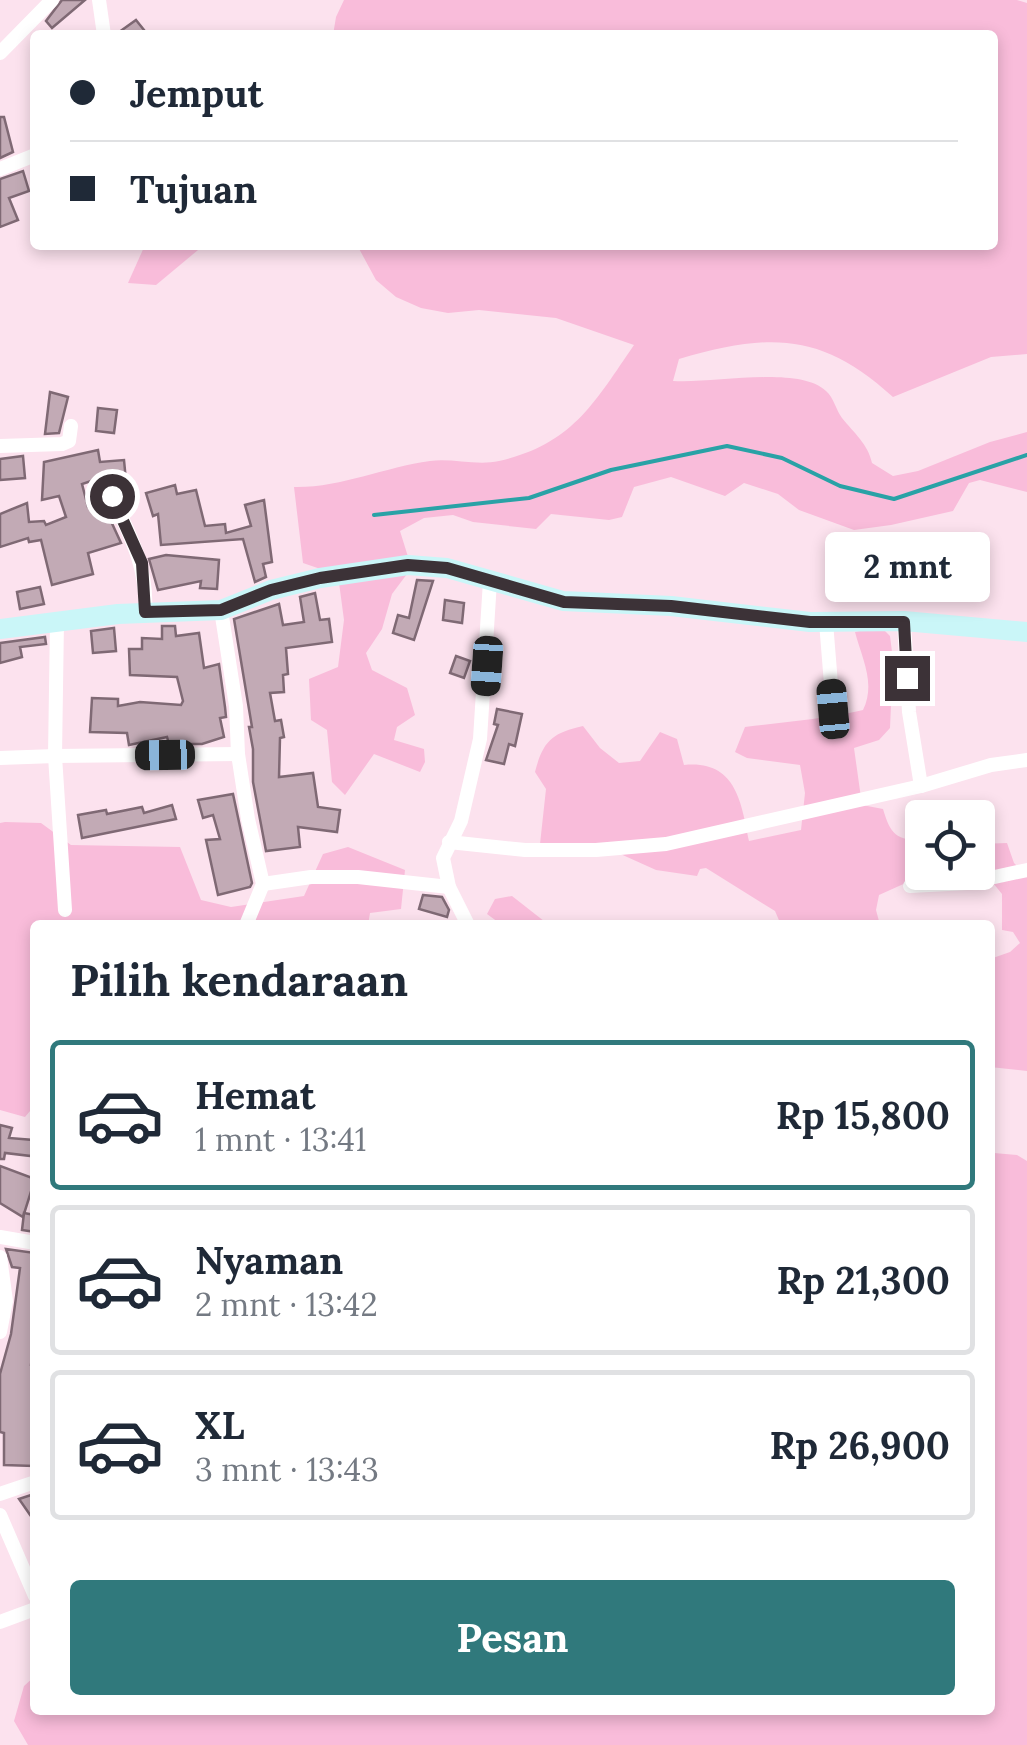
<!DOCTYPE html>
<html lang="id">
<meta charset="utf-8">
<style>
body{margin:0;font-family:Lora,serif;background:#f6f6f7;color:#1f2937;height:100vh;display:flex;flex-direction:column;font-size:38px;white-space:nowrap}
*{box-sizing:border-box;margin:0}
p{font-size:32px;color:#747a83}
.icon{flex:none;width:55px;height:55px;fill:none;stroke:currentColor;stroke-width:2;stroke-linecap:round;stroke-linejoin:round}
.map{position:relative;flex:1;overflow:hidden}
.sheet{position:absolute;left:30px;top:920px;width:965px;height:795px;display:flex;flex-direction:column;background:#fff;border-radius:10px;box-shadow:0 5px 15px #0003}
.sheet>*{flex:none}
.hud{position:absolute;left:30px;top:30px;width:968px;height:220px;border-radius:10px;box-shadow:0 5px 15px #0003;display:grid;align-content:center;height:220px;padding:0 40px;background:#fff}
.controls{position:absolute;left:905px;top:800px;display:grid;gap:20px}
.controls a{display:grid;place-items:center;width:90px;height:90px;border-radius:10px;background:#fff;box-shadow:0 5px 15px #0003;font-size:50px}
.end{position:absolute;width:45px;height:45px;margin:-22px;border:12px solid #3c3237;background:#fff;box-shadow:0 0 0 5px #fff}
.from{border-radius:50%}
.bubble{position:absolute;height:70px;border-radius:10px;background:#fff;box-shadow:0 5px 15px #0003;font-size:32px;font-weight:700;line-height:70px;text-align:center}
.car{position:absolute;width:30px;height:60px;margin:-30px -15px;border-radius:12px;box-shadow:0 0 8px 2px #0007;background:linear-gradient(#222 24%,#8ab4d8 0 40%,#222 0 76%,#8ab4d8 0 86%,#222 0)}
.hud b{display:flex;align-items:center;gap:35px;height:95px;font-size:38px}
.hud b+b{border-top:2px solid #e0e1e3}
.hud i{width:25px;height:25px;background:#1f2937}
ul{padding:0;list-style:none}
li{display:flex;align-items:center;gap:30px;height:150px;margin:0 20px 15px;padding:0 20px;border:5px solid #e0e1e3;border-radius:10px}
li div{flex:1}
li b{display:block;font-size:38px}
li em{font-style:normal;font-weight:700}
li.current{border-color:#30797c}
li>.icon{width:90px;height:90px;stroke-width:1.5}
h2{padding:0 40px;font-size:45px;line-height:120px}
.button{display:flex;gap:20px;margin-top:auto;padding:20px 40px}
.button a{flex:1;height:115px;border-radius:10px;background:#30797c;color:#fff;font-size:40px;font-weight:700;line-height:115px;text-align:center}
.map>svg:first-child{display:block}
.green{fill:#f9bcda}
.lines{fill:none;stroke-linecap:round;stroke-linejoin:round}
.stream{stroke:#29a2a6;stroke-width:4}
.building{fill:#c2aab5;stroke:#7f6974;stroke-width:2.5}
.street{stroke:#fff;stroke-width:14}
.secondary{stroke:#caf6f8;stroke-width:20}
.route{stroke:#3c3237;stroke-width:12}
</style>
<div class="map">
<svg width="1027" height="1745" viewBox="0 0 1027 1745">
<rect width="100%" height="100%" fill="#fce2ee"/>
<g class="green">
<path d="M344 0H1017L1027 3V354L991 357 893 397C821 331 768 333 679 359L673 381C712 384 798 365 826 391 834 398 836 410 842 418 854 433 868 444 872 463L893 476 918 471 990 442 1027 432V492L980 480 969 483 953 511 891 525 854 530 799 510 778 494 744 483 725 496 671 477 634 487 622 517 609 520 551 514 536 529 473 522 453 515 424 518 400 531 409 560 407 574 392 594 382 629 366 653 372 670 407 688 415 715 397 727 394 740 424 749 425 762 420 772 374 754 345 795 332 782 327 730 311 720 309 679 338 667 344 620 338 575 303 563 294 487C340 488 385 467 430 461 452 458 477 466 499 461 573 444 594 403 634 345L556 318 479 310 448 313 421 308 396 297 376 280 357 245H992V35H333L336 17Z"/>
<path d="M145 245H204L156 285 128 283Z"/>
<path d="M880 626 890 636 893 660 890 728 879 740 854 748 862 805 883 809C891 836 896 838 922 842V872L976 873 919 877 879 895 876 910 880 925H781L775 911 706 868 700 869 697 876 656 870 596 843 540 844 546 789 535 772C543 741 552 733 583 726L600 748 619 763 640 761 660 732 677 739 684 765C735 760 741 800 749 841L801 830 805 793 800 765 747 758 735 752 745 727C785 722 824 719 863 710 876 683 862 659 855 632Z"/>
<path d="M5 822 41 823 71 845 180 847 201 900 231 907 304 896 323 854 348 847 405 870 401 909 370 913 368 925H35V1105L25 1117 0 1110V823Z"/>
<path d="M1007 843 1014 863 1027 876V1071L990 1067V959L1010 952 1020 943 1013 932 1002 930V894L984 872H978V844Z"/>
<path d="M512 896 549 925H502L487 914 495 899Z"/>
<path d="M994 1153 1017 1155 1027 1161V1745H28L14 1721 24 1686 35 1676V1710H990V1156Z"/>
</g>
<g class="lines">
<path class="stream" d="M374 515 529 498 611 470 727 446 782 458 840 486 894 499 1027 455"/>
</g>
<g class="building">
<path d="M62 0H85L52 28 46 21Z"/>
<path d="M136 20 148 35H115Z"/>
<path d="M0 117H4L13 152 0 158Z"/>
<path d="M23 171 29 191 9 198 18 220 0 227V179Z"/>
<path d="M50 392 68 397 59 433 45 434Z"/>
<path d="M98 408 117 410 114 433 96 431Z"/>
<path d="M98 450 100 462 124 460 126 481 94 480 82 484 88 507 104 506 121 543 88 553 93 574 52 585 41 540 29 542 28 538 0 547V514L27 503 29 522 44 521 46 525 66 517 59 496 42 500 44 462Z"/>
<path d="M23 456 25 478 0 480V459Z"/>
<path d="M175 485 177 494 196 490 205 526 225 524 226 533 251 526 245 505 264 500 272 562 263 564 266 577 255 582 243 539 161 545 158 514 153 516 146 493Z"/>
<path d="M166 555 219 560 217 589 200 588 201 581 158 590 149 559Z"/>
<path d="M417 580 433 581 414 640 393 633 398 615 409 618Z"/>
<path d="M40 587 44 604 20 609 17 592Z"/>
<path d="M315 593 320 620 329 619 332 642 286 648 288 674 283 675 284 692 270 693 275 721 281 720 284 737 280 738 279 777 313 773 318 807 340 810 337 832 298 827 300 847 266 851 253 782V749L249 727H252L234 619 279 604 283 625 304 622 300 597Z"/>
<path d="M445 600 464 603 462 623 443 620Z"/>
<path d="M162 626H175L176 636 199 633 204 668 219 664 225 707 226 717 220 718 224 737 202 744H169L167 737 129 745 127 733 90 732 92 698 118 699V706L140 702 181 705 183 701 177 677 130 675 129 649H142V638L162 639Z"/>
<path d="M114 628 116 651 93 653 91 631Z"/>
<path d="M45 637 46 644 20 647 22 657 0 663V643Z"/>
<path d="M456 656 470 661 464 678 450 673Z"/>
<path d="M497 709 522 714 515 746 509 744 504 764 486 760 498 725 494 724Z"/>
<path d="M233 794 252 883 250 887 218 895 206 840 220 839 213 815 203 818 198 800Z"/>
<path d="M172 805 176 819 82 838 78 815 106 810 107 814 142 807 144 813Z"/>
<path d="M423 895 442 897 449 910 447 917 419 909Z"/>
<path d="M0 1125 12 1128 9 1138 33 1140 31 1156 5 1153 4 1159H0Z"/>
<path d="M0 1166 35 1179 23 1217 0 1203Z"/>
<path d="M24 1213 35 1215V1232L22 1230Z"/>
<path d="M6 1249 35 1253V1332L31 1365 35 1367 34 1466 4 1465V1433L0 1432V1374L11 1334 20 1268 12 1267Z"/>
<path d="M34 1494 35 1496V1522L19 1499Z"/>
</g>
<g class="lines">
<g class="street">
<path d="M99 0 104 35"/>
<path d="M0 53 52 0"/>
<path d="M0 169 35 155"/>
<path d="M0 446 62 444 69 441 71 426"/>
<path d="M95 491 112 497C130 535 148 568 145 612"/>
<path d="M221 610 236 706 238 754 248 819 263 884 246 925"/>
<path d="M57 621 55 756 238 754"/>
<path d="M904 621 909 712 921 786 991 765 1027 760"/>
<path d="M826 622 833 709"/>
<path d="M0 758 55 756 65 910"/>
<path d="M449 842 525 850H596L666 844 921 786"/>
<path d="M263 884 311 877H358L449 887"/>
<path d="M910 886 967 883 1027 870"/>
<path d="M468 925 449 887 443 858 461 821 480 739 490 581"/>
<path d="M0 1237 35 1243"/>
<path d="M0 1257 6 1301 0 1332"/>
<path d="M0 1494 35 1482"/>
<path d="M0 1515 35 1596"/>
<path d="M0 1622 35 1609"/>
</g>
<path class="secondary" d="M0 629 118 614 221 610 271 590 320 578 408 565 447 568 563 601 671 606 810 622 904 621 1027 632"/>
</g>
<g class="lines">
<path class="route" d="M112 496 142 563 145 612 221 610 271 590 320 578 408 565 447 568 564 602 671 606 810 622H904L907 678"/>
</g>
</svg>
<div class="controls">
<a><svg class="icon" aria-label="locate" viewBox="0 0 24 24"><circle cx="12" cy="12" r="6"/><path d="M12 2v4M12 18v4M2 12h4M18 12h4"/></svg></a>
</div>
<i class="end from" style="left:112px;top:496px"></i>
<i class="end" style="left:907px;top:678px"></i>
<div class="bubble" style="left:825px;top:532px;width:165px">2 mnt</div>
<i class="car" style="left:487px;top:666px;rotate:184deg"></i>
<i class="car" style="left:833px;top:709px;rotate:355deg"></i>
<i class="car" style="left:165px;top:755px;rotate:269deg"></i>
<div class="hud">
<b><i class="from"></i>Jemput</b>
<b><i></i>Tujuan</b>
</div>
<section class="sheet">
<h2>Pilih kendaraan</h2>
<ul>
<li class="current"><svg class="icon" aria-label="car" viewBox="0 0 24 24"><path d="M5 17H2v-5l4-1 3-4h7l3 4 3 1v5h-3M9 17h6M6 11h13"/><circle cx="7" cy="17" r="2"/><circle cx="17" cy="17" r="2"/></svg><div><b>Hemat</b><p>1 mnt · 13:41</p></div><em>Rp 15,800</em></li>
<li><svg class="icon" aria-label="car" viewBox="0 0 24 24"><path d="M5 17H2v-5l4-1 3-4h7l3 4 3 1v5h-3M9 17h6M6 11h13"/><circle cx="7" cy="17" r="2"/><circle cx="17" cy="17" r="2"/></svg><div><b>Nyaman</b><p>2 mnt · 13:42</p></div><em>Rp 21,300</em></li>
<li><svg class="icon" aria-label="car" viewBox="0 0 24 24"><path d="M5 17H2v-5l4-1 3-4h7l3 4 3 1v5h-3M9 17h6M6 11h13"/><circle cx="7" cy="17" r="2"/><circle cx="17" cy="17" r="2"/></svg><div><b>XL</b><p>3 mnt · 13:43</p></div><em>Rp 26,900</em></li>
</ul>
<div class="button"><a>Pesan</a></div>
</section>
</div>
